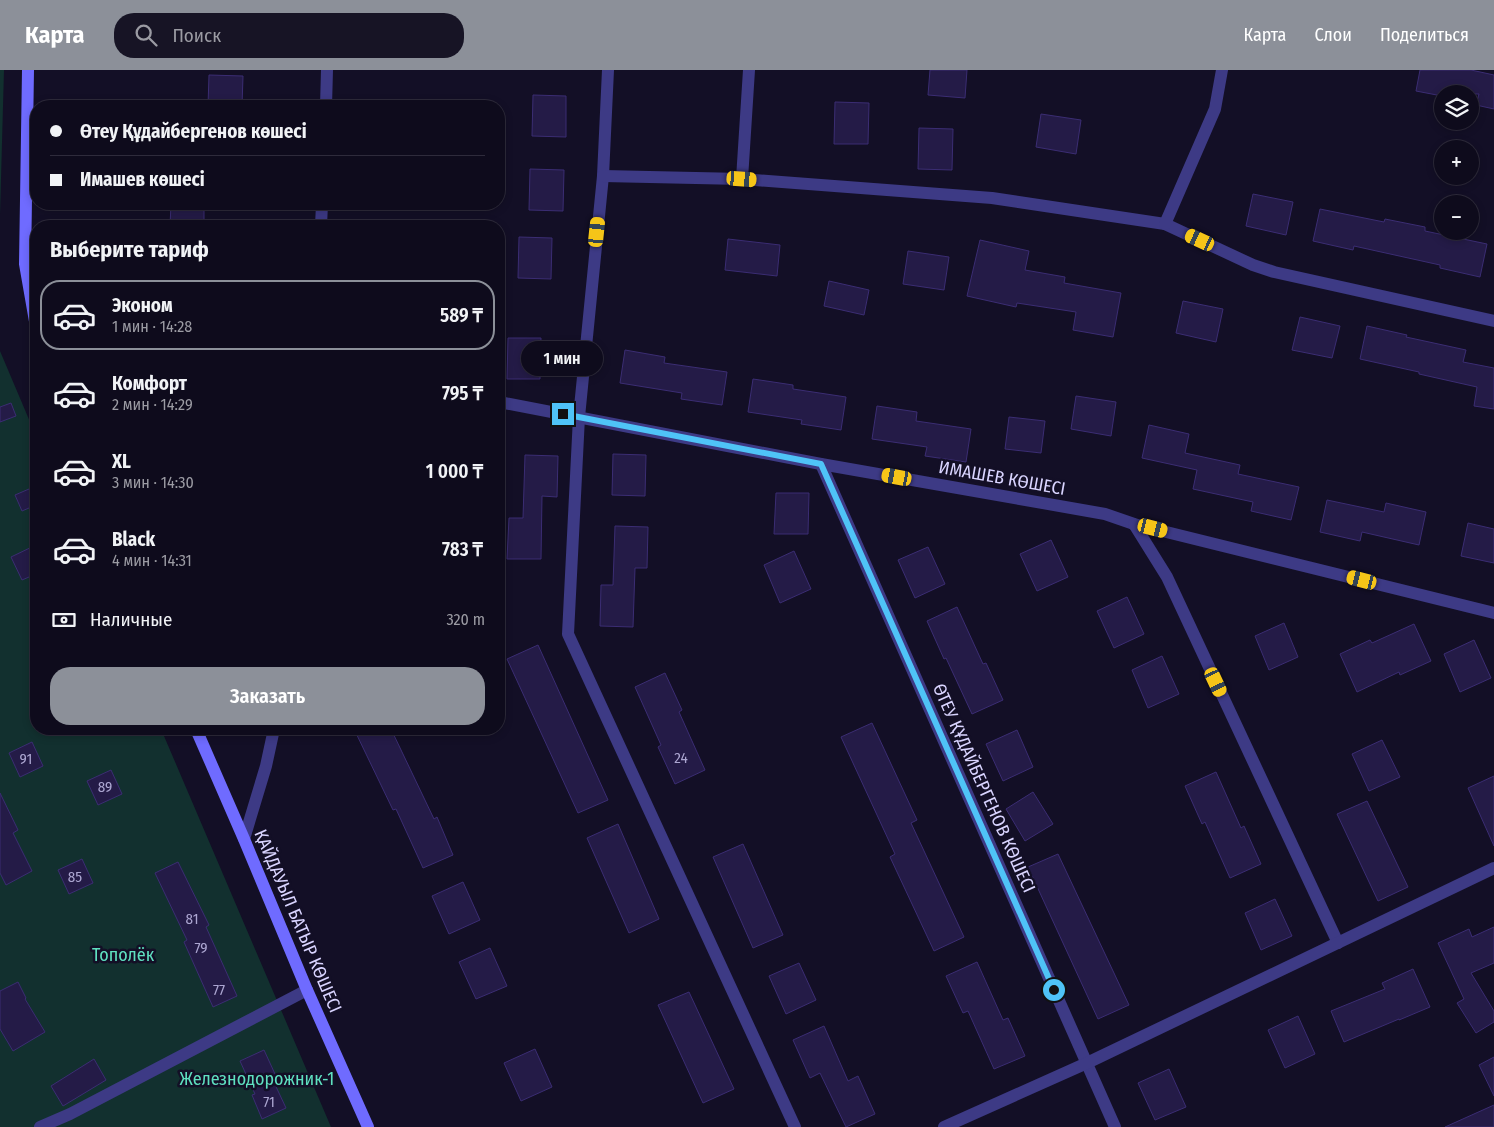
<!DOCTYPE html>
<html lang="ru">
<meta charset="utf-8">
<style>
body{margin:0;font-family:"Fira Sans Condensed",sans-serif;background:#171425;color:#f1f3f6;height:100vh;display:flex;flex-direction:column;font-size:19px;white-space:nowrap}
*{box-sizing:border-box;margin:0}
p{font-size:16px;color:#9b9ba3}
.icon{flex:none;width:28px;height:28px;fill:none;stroke:currentColor;stroke-width:2;stroke-linecap:round;stroke-linejoin:round}
.map{position:relative;flex:1;overflow:hidden}
.drawer{position:absolute;left:30px;top:150px;width:475px;height:515px;display:flex;flex-direction:column;background:#0e0b1c;border-radius:20px;box-shadow:0 2px 8px #0003,0 0 0 1px #2e2b3b}
.drawer>*{flex:none}
.guide{position:absolute;left:30px;top:30px;width:475px;height:110px;border-radius:20px;box-shadow:0 2px 8px #0003,0 0 0 1px #2e2b3b;display:grid;align-content:center;height:110px;padding:0 20px;background:#0e0b1c}
.fabs{position:absolute;left:1434px;top:15px;display:grid;gap:10px}
.fabs a{display:grid;place-items:center;width:45px;height:45px;border-radius:50%;background:#0e0b1c;box-shadow:0 2px 8px #0003,0 0 0 1px #2e2b3b;font-size:25px}
.end{position:absolute;width:22px;height:22px;margin:-11px;border:6px solid #4fc3f7;background:#111;box-shadow:0 0 0 2px #111}
.from{border-radius:50%}
.bubble{position:absolute;height:35px;border-radius:18px;background:#0e0b1c;box-shadow:0 2px 8px #0003,0 0 0 1px #2e2b3b;font-size:16px;font-weight:600;line-height:35px;text-align:center}
.car{position:absolute;width:15px;height:30px;margin:-15px -8px;border-radius:6px;box-shadow:0 0 4px 1px #0007;background:linear-gradient(#f5c518 24%,#345 0 40%,#f5c518 0 76%,#345 0 86%,#f5c518 0)}
.guide b{display:flex;align-items:center;gap:18px;height:48px;font-size:19px}
.guide b+b{border-top:1px solid #2e2b3b}
.guide i{width:12px;height:12px;background:#f1f3f6}
ul{padding:0;list-style:none}
li{display:flex;align-items:center;gap:15px;height:70px;margin:0 10px 8px;padding:0 10px;border:2px solid transparent;border-radius:20px}
li div{flex:1}
li b{display:block;font-size:19px}
li em{font-style:normal;font-weight:600}
li.current{border-color:#8c9099}
li>.icon{width:45px;height:45px;stroke-width:1.5}
h2{padding:0 20px;font-size:22px;line-height:60px}
.pay{display:flex;align-items:center;gap:12px;height:55px;padding:0 20px;font-size:19px}
.pay p{margin-inline-start:auto}
.cta{display:flex;gap:10px;margin-top:auto;padding:10px 20px}
.cta a{flex:1;height:58px;border-radius:20px;background:#8c9099;color:#fff;font-size:20px;font-weight:600;line-height:58px;text-align:center}
header{display:flex;align-items:center;gap:30px;box-sizing:border-box;height:70px;padding:0 25px;background:#8c9099;color:#fff}
header strong{font-size:24px}
nav{display:flex;gap:28px;margin-inline-start:auto;font-size:18px}
.search{width:350px;height:45px;background:#171425;display:flex;align-items:center;gap:12px;box-sizing:border-box;padding:0 18px;border-radius:20px;color:#9b9ba3;font-size:19px}
.map>svg:first-child{display:block}
.green{fill:#12302f}
.building{fill:#241b47;stroke:#3b2d73}
.lines{fill:none;stroke-linecap:round;stroke-linejoin:round}
.street{stroke:#3d3a85;stroke-width:12}
.secondary{stroke:#6f6bff;stroke-width:12}
.route{stroke:#4fc3f7;stroke-width:6}
.labels{text-anchor:middle;stroke-width:5;stroke-linejoin:round;paint-order:stroke}
.number-label{font-size:15px;fill:#aca6d1}
.street-label{font-size:18px;fill:#d9d4ff;stroke:#130f26}
.park-label{font-size:18px;fill:#5fe0c0;stroke:#130f26}
</style>
<header>
<strong>Карта</strong>
<div class="search"><svg class="icon" aria-label="search" viewBox="0 0 24 24"><circle cx="10" cy="10" r="6"/><path d="M15 15l6 6"/></svg>Поиск</div>
<nav><a>Карта</a><a>Слои</a><a>Поделиться</a></nav>
</header>
<div class="map">
<svg width="1494" height="1057" viewBox="0 0 1494 1057">
<rect width="100%" height="100%" fill="#130f26"/>
<g class="green">
<path d="M0 0H4L0 145Z"/>
<path d="M0 281 36 366V659H161L331 1057H0Z"/>
</g>
<g class="building">
<path d="M930 0H967L965 28 928 25Z"/>
<path d="M1420 0H1471L1494 5V39L1476 35 1479 24H1442V26L1416 21Z"/>
<path d="M209 5 243 6 242 36H208Z"/>
<path d="M533 25 566 26V67L532 66Z"/>
<path d="M835 32 869 33 868 74H834Z"/>
<path d="M1041 44 1081 50 1076 84 1036 77Z"/>
<path d="M919 58 953 59 952 100 918 99Z"/>
<path d="M530 99 564 100 563 141 529 140Z"/>
<path d="M1253 124 1293 132 1286 165 1246 156Z"/>
<path d="M171 134H204V156H170Z"/>
<path d="M1320 139 1384 152 1385 149 1425 157V161L1487 174 1480 207 1440 198V195L1354 176 1353 180 1313 171Z"/>
<path d="M519 167 552 168 551 209 518 208Z"/>
<path d="M728 169 780 175 777 206 725 200Z"/>
<path d="M980 170 1029 181 1025 200 1065 207 1064 213 1121 223 1113 267 1073 260 1076 242 1017 233 1016 237 967 226Z"/>
<path d="M908 181 949 187 944 220 903 214Z"/>
<path d="M829 211 869 220 864 245 824 236Z"/>
<path d="M1183 231 1223 239 1216 272 1176 263Z"/>
<path d="M1300 247 1340 256 1332 288 1292 280Z"/>
<path d="M1367 256 1407 265 1406 267 1466 280 1463 292 1494 298V339L1474 336 1477 317 1419 304V302L1360 289Z"/>
<path d="M508 268H541L540 309H507Z"/>
<path d="M625 280 665 287 664 293 727 302 722 335 681 329 682 323 620 313Z"/>
<path d="M753 309 793 315V319L846 327 841 360 801 354 802 350 748 342Z"/>
<path d="M1076 326 1116 332 1111 366 1071 359Z"/>
<path d="M11 333 16 346 0 352V337Z"/>
<path d="M877 336 917 342 916 351 971 359 966 392 925 386 927 377 872 369Z"/>
<path d="M1009 347 1045 351 1041 383 1005 379Z"/>
<path d="M1149 355 1189 364 1185 383 1240 395 1238 404 1299 417 1291 450 1251 441 1253 432 1193 419 1197 400 1142 388Z"/>
<path d="M613 384 646 385 645 426 612 425Z"/>
<path d="M525 385 558 386 557 427 542 426 541 489H507L509 448H523Z"/>
<path d="M36 416V435L22 441 15 425Z"/>
<path d="M776 423H809L808 464H774Z"/>
<path d="M1327 430 1384 442 1386 433 1426 442 1419 475 1362 462 1360 471 1320 462Z"/>
<path d="M1468 453 1494 459V493L1461 486Z"/>
<path d="M615 456 648 457 647 498H635L633 557 600 556 601 515H613Z"/>
<path d="M1051 470 1068 507 1037 521 1020 484Z"/>
<path d="M36 475V504L22 510 11 487Z"/>
<path d="M928 477 945 514 915 528 898 490Z"/>
<path d="M794 481 811 519 780 533 764 495Z"/>
<path d="M1127 527 1144 564 1114 578 1097 541Z"/>
<path d="M957 537 983 594 986 593 1003 630 972 644 946 588 944 589 927 551Z"/>
<path d="M1284 553 1298 587 1269 600 1255 566Z"/>
<path d="M1414 554 1431 591 1400 605 1399 602 1357 622 1340 584 1370 570 1372 573Z"/>
<path d="M1474 570 1491 608 1460 622 1444 584Z"/>
<path d="M538 575 608 730 578 743 507 589Z"/>
<path d="M1162 586 1179 624 1148 638 1132 600Z"/>
<path d="M665 603 682 640 679 642 705 700 675 714 658 677 661 675 635 617Z"/>
<path d="M872 653 917 750 911 753 964 867 934 881 890 787 895 784 841 667Z"/>
<path d="M354 659H391L434 749 437 747 453 785 423 798 396 739 393 740Z"/>
<path d="M1017 660 1033 697 1003 711 986 674Z"/>
<path d="M1382 670 1400 707 1369 721 1352 684Z"/>
<path d="M32 672 43 696 20 707 9 683Z"/>
<path d="M111 700 122 724 98 735 87 711Z"/>
<path d="M1216 702 1241 758 1244 756 1261 794 1230 808 1205 752 1202 754 1185 716Z"/>
<path d="M1494 706V776L1468 718Z"/>
<path d="M1033 722 1053 754 1025 771 1006 739Z"/>
<path d="M0 723 18 760 13 763 32 801 6 815 0 803Z"/>
<path d="M1367 731 1408 817 1378 831 1337 744Z"/>
<path d="M618 754 659 849 629 863 587 768Z"/>
<path d="M743 774 783 865 753 878 713 787Z"/>
<path d="M1058 784 1129 935 1098 949 1028 797Z"/>
<path d="M82 789 93 813 69 824 58 800Z"/>
<path d="M178 792 209 855 206 857 237 926 213 937 184 872 187 870 155 803Z"/>
<path d="M463 812 480 850 449 864 432 826Z"/>
<path d="M1275 829 1292 866 1261 880 1245 843Z"/>
<path d="M1494 857V893L1471 903 1494 941V952L1476 963 1457 933 1464 929 1438 873 1469 859 1472 867Z"/>
<path d="M490 878 507 916 476 929 459 892Z"/>
<path d="M977 892 1003 950 1008 948 1025 986 994 999 968 941 963 943 946 906Z"/>
<path d="M799 893 816 930 786 944 769 906Z"/>
<path d="M1413 899 1430 937 1399 950V949L1344 972 1331 941 1385 919 1382 913Z"/>
<path d="M18 912 26 928 25 929 45 962 13 981 0 959V921Z"/>
<path d="M689 922 734 1019 703 1033 658 935Z"/>
<path d="M1298 946 1315 984 1285 998 1268 960Z"/>
<path d="M824 956 848 1011 858 1006 875 1044 846 1057 820 1003 810 1008 793 970Z"/>
<path d="M535 979 552 1017 521 1031 504 993Z"/>
<path d="M264 980 275 1004 271 1006 286 1038 262 1049 252 1025 255 1024 240 991Z"/>
<path d="M1494 987V1026L1479 995Z"/>
<path d="M94 989 106 1010 63 1036 51 1016Z"/>
<path d="M1169 999 1186 1037 1155 1050 1138 1013Z"/>
<path d="M1494 1035V1057H1445Z"/>
</g>
<g class="lines">
<g class="street">
<path d="M608 0 603 106 579 347 568 564 795 1057"/>
<path d="M326 36 327 0"/>
<path d="M603 106 742 109 749 0"/>
<path d="M742 109 992 128 1165 154 1253 195 1274 202 1494 251"/>
<path d="M1165 154 1215 39 1222 0"/>
<path d="M321 156 322 134"/>
<path d="M499 332 821 394 1105 444 1134 454 1494 543"/>
<path d="M821 394 1115 1057"/>
<path d="M1134 454 1167 507 1338 873"/>
<path d="M244 769 266 696 274 659"/>
<path d="M40 1057 70 1044 307 920"/>
<path d="M944 1057 1087 993 1494 798"/>
</g>
<g class="secondary">
<path d="M28 0 25 194 36 257"/>
<path d="M196 659 244 769 307 920 368 1057"/>
</g>
</g>
<g class="lines">
<path class="route" d="M563 344 821 394 1054 920"/>
</g>
<g class="labels">
<g class="number-label">
<text x="681" y="693">24</text>
<text x="26" y="694">91</text>
<text x="105" y="722">89</text>
<text x="75" y="812">85</text>
<text x="192" y="854">81</text>
<text x="201" y="883">79</text>
<text x="219" y="925">77</text>
<text x="269" y="1037">71</text>
</g>
<g class="street-label">
<text transform="translate(1002 408) rotate(10)" y="6">ИМАШЕВ КӨШЕСІ</text>
<text transform="translate(984 718) rotate(66)" y="6">ӨТЕУ ҚҰДАЙБЕРГЕНОВ КӨШЕСІ</text>
<text transform="translate(298 851) rotate(67)" y="6">ҚАЙДАУЫЛ БАТЫР КӨШЕСІ</text>
</g>
<g class="park-label">
<text x="123" y="891">Тополёк</text>
<text x="257" y="1015">Железнодорожник-1</text>
</g>
</g>
</svg>
<div class="fabs">
<a><svg class="icon" aria-label="layers" viewBox="0 0 24 24"><path d="M12 4l9 5-9 5-9-5zM3 14l9 5 9-5"/></svg></a>
<a>+</a>
<a>−</a>
</div>
<i class="end from" style="left:1054px;top:920px"></i>
<i class="end" style="left:563px;top:344px"></i>
<div class="bubble" style="left:521px;top:271px;width:82px">1 мин</div>
<i class="car" style="left:742px;top:109px;rotate:94deg"></i>
<i class="car" style="left:597px;top:162px;rotate:6deg"></i>
<i class="car" style="left:1200px;top:170px;rotate:295deg"></i>
<i class="car" style="left:897px;top:407px;rotate:280deg"></i>
<i class="car" style="left:1153px;top:458px;rotate:104deg"></i>
<i class="car" style="left:1362px;top:510px;rotate:284deg"></i>
<i class="car" style="left:1216px;top:612px;rotate:155deg"></i>
<div class="guide">
<b><i class="from"></i>Өтеу Құдайбергенов көшесі</b>
<b><i></i>Имашев көшесі</b>
</div>
<section class="drawer">
<h2>Выберите тариф</h2>
<ul>
<li class="current"><svg class="icon" aria-label="car" viewBox="0 0 24 24"><path d="M5 17H2v-5l4-1 3-4h7l3 4 3 1v5h-3M9 17h6M6 11h13"/><circle cx="7" cy="17" r="2"/><circle cx="17" cy="17" r="2"/></svg><div><b>Эконом</b><p>1 мин · 14:28</p></div><em>589 ₸</em></li>
<li><svg class="icon" aria-label="car" viewBox="0 0 24 24"><path d="M5 17H2v-5l4-1 3-4h7l3 4 3 1v5h-3M9 17h6M6 11h13"/><circle cx="7" cy="17" r="2"/><circle cx="17" cy="17" r="2"/></svg><div><b>Комфорт</b><p>2 мин · 14:29</p></div><em>795 ₸</em></li>
<li><svg class="icon" aria-label="car" viewBox="0 0 24 24"><path d="M5 17H2v-5l4-1 3-4h7l3 4 3 1v5h-3M9 17h6M6 11h13"/><circle cx="7" cy="17" r="2"/><circle cx="17" cy="17" r="2"/></svg><div><b>XL</b><p>3 мин · 14:30</p></div><em>1 000 ₸</em></li>
<li><svg class="icon" aria-label="car" viewBox="0 0 24 24"><path d="M5 17H2v-5l4-1 3-4h7l3 4 3 1v5h-3M9 17h6M6 11h13"/><circle cx="7" cy="17" r="2"/><circle cx="17" cy="17" r="2"/></svg><div><b>Black</b><p>4 мин · 14:31</p></div><em>783 ₸</em></li>
</ul>
<div class="pay"><svg class="icon" aria-label="cash" viewBox="0 0 24 24"><path d="M3 7h18v10H3z"/><circle cx="12" cy="12" r="2"/></svg>Наличные<p>320 m</p></div>
<div class="cta"><a>Заказать</a></div>
</section>
</div>
